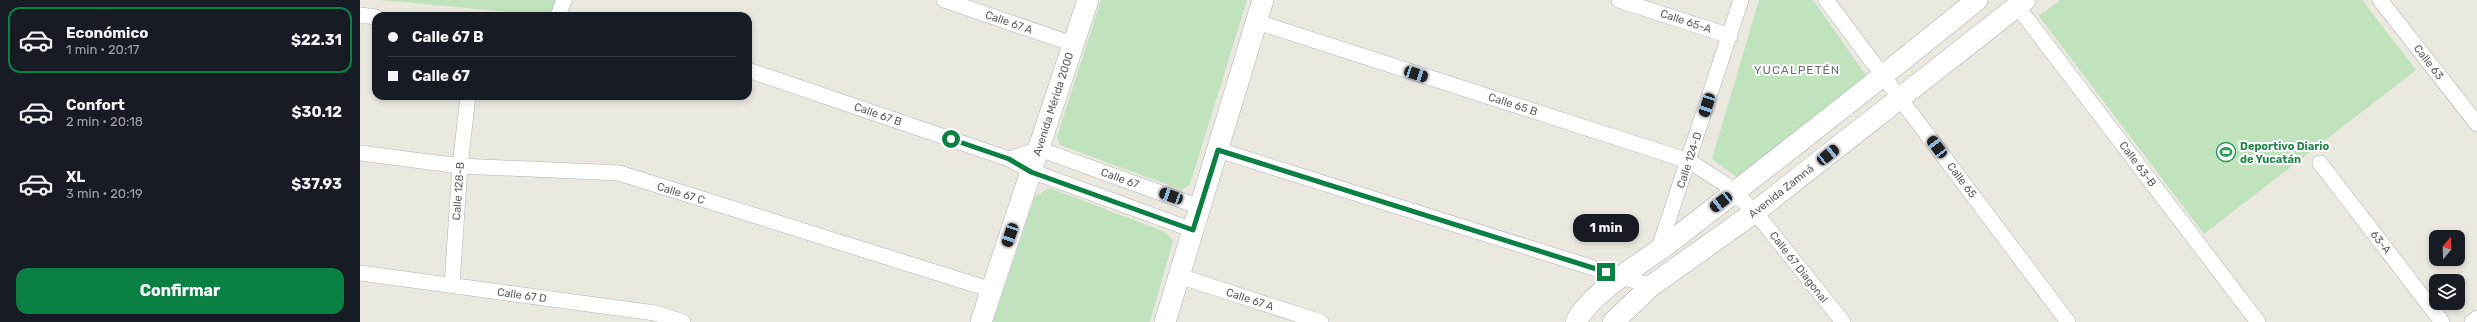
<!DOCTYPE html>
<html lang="es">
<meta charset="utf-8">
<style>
body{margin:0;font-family:Rubik,sans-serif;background:#242831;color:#f1f3f6;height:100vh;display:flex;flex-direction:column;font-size:15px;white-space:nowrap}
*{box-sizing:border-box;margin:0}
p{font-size:13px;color:#9ea1a6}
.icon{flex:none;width:22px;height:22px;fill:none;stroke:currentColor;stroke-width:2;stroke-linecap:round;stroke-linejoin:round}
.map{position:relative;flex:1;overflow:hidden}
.drawer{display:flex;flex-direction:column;background:#171b24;width:360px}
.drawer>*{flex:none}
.top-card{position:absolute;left:12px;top:12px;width:380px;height:88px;border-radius:12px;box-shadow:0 2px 6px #0003;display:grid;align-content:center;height:88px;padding:0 16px;background:#171b24}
.needle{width:26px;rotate:19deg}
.tools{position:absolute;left:2069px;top:230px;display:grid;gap:8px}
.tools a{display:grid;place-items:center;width:36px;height:36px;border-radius:8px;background:#171b24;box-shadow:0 2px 6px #0003;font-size:20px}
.end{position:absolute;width:18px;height:18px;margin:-9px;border:5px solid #0b8043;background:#fff;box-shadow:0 0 0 2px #fff}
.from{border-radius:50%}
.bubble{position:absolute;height:28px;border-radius:12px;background:#171b24;box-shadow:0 2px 6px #0003;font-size:13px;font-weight:700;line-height:28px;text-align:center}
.car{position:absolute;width:12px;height:24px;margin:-12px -6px;border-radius:5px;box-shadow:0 0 3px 1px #0007;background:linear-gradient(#222 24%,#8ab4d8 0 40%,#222 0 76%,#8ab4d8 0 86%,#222 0)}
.top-card b{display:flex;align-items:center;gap:14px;height:38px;font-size:15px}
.top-card b+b{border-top:1px solid #363941}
.top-card i{width:10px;height:10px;background:#f1f3f6}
ul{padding:7px 0 0;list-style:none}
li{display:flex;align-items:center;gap:12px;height:66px;margin:0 8px 6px;padding:0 8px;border:2px solid transparent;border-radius:12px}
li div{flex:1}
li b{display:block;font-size:15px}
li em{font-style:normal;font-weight:700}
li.on{border-color:#0b8043}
li>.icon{width:36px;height:36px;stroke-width:1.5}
.cta{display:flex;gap:8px;margin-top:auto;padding:8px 16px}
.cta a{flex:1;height:46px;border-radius:12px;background:#0b8043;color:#fff;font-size:16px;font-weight:700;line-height:46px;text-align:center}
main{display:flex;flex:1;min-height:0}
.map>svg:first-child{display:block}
.green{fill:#c0e2bd}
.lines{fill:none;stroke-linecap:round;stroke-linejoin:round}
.street-casing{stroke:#b1b3b7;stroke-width:16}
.secondary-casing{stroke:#adb1b5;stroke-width:22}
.street{stroke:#fff;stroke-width:15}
.secondary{stroke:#fff;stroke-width:21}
.route{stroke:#0b8043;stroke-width:5}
.labels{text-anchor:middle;stroke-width:4;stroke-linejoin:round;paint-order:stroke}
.street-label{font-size:11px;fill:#595d60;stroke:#fff}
.leisure-label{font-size:11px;font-weight:bold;fill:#27864d;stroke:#fff;text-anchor:start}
.neighbourhood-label{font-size:12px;letter-spacing:1px;fill:#6a6f72;stroke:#fff}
</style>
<main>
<section class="drawer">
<ul>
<li class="on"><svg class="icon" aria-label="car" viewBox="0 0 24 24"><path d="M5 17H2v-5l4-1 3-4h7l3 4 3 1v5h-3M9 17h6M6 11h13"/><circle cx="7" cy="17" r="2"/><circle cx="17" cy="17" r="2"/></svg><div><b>Económico</b><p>1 min · 20:17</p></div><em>$22.31</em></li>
<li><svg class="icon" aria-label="car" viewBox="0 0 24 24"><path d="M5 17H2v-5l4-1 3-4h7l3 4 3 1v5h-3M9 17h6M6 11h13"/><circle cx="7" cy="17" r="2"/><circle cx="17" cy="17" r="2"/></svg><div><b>Confort</b><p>2 min · 20:18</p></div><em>$30.12</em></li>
<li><svg class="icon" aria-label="car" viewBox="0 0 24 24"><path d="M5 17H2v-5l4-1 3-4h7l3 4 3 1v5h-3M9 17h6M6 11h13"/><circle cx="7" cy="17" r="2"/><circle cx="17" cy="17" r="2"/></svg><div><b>XL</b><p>3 min · 20:19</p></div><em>$37.93</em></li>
</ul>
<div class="cta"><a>Confirmar</a></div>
</section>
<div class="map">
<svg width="2117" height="322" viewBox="0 0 2117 322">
<rect width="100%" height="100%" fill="#ebe8e0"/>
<g class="green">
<path d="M21 0H197L192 16Z"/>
<path d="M741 0H887L830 184 822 190 700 145 697 137Z"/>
<path d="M1399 0H1453L1509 80 1385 183 1352 159Z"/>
<path d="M1700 0H2002L2056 70 1844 234 1679 16Z"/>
<path d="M690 188 805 232 813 241 790 322H633L675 196Z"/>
</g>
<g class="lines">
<g class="street-casing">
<g id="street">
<path d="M584 0 713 44"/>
<path d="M1259 0 1370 36"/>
<path d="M1466 0 1708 322"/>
<path d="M2020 0 2117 124"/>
<path d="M1657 6 1898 322"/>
<path d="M0 15 16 17"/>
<path d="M198 16 204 0"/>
<path d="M897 22 1329 161 1365 184 1395 212 1483 322"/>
<path d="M388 70 649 159 671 171 833 230"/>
<path d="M858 150 1291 286"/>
<path d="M0 153 100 166 259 173 632 290"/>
<path d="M649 159 679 149 840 207"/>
<path d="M1960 163 2082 322"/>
<path d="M1298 251 1381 0"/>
<path d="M0 273 295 313 323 322"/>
<path d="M819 276 961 322"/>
<path d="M92 285 100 166 108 96"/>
<path d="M2112 322 2117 318"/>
</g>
</g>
<g class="secondary-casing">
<g id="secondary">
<path d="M621 322 728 0"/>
<path d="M805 322 903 0"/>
<path d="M1216 322C1229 293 1287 260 1313 240 1415 161 1517 82 1617 0"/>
<path d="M1253 322 1291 286 1395 212 1665 0"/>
</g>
</g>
<use href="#street" class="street"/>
<use href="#secondary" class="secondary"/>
</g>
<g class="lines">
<path class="route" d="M591 139 649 159 671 172 833 230 858 150 1246 272"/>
</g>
<defs>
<g id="stadium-ring" transform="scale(1)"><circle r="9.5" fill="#fff" stroke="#2e9e5b" stroke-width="1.5"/><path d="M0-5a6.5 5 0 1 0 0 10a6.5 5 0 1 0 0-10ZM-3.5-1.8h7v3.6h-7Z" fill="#2e9e5b"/></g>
</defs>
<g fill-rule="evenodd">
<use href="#stadium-ring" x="1866" y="152"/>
</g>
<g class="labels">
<g class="street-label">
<text transform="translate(1326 21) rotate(18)" y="4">Calle 65-A</text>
<text transform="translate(649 22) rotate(19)" y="4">Calle 67 A</text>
<text transform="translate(2069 62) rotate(52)" y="4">Calle 63</text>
<text transform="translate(693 104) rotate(-72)" y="4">Avenida Mérida 2000</text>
<text transform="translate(1153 104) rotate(18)" y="4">Calle 65 B</text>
<text transform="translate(518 114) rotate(19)" y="4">Calle 67 B</text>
<text transform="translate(1329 160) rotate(-72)" y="4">Calle 124-D</text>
<text transform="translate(1778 164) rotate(53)" y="4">Calle 63-B</text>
<text transform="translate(760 178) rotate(20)" y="4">Calle 67</text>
<text transform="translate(1602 180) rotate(53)" y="4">Calle 65</text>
<text transform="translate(98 191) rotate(-86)" y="4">Calle 128-B</text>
<text transform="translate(1421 191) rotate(-38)" y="4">Avenida Zamná</text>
<text transform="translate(321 193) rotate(17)" y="4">Calle 67 C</text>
<text transform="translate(2021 242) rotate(52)" y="4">63-A</text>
<text transform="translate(1439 267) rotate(52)" y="4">Calle 67 Diagonal</text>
<text transform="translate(162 295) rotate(8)" y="4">Calle 67 D</text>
<text transform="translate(890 299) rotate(18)" y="4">Calle 67 A</text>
</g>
<g class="leisure-label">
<text x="1880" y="150">Deportivo Diario<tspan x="1880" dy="13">de Yucatán</tspan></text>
</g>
<g class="neighbourhood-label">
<text x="1437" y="74">YUCALPETÉN</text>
</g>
</g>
</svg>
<div class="tools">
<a><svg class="needle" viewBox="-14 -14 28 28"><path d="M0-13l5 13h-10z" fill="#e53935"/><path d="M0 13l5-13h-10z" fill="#9ea1a6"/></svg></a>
<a><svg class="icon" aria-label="layers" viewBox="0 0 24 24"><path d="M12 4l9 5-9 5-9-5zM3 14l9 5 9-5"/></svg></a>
</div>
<i class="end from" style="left:591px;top:139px"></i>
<i class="end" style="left:1246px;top:272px"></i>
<div class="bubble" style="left:1213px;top:214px;width:66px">1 min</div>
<i class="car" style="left:1056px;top:74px;rotate:108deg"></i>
<i class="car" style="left:1347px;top:105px;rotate:198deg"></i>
<i class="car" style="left:1577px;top:147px;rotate:323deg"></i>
<i class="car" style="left:1468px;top:155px;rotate:51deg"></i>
<i class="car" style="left:811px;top:196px;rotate:290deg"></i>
<i class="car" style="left:1361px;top:202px;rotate:232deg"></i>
<i class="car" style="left:650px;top:235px;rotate:199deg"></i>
<div class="top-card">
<b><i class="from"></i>Calle 67 B</b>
<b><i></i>Calle 67</b>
</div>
</div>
</main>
